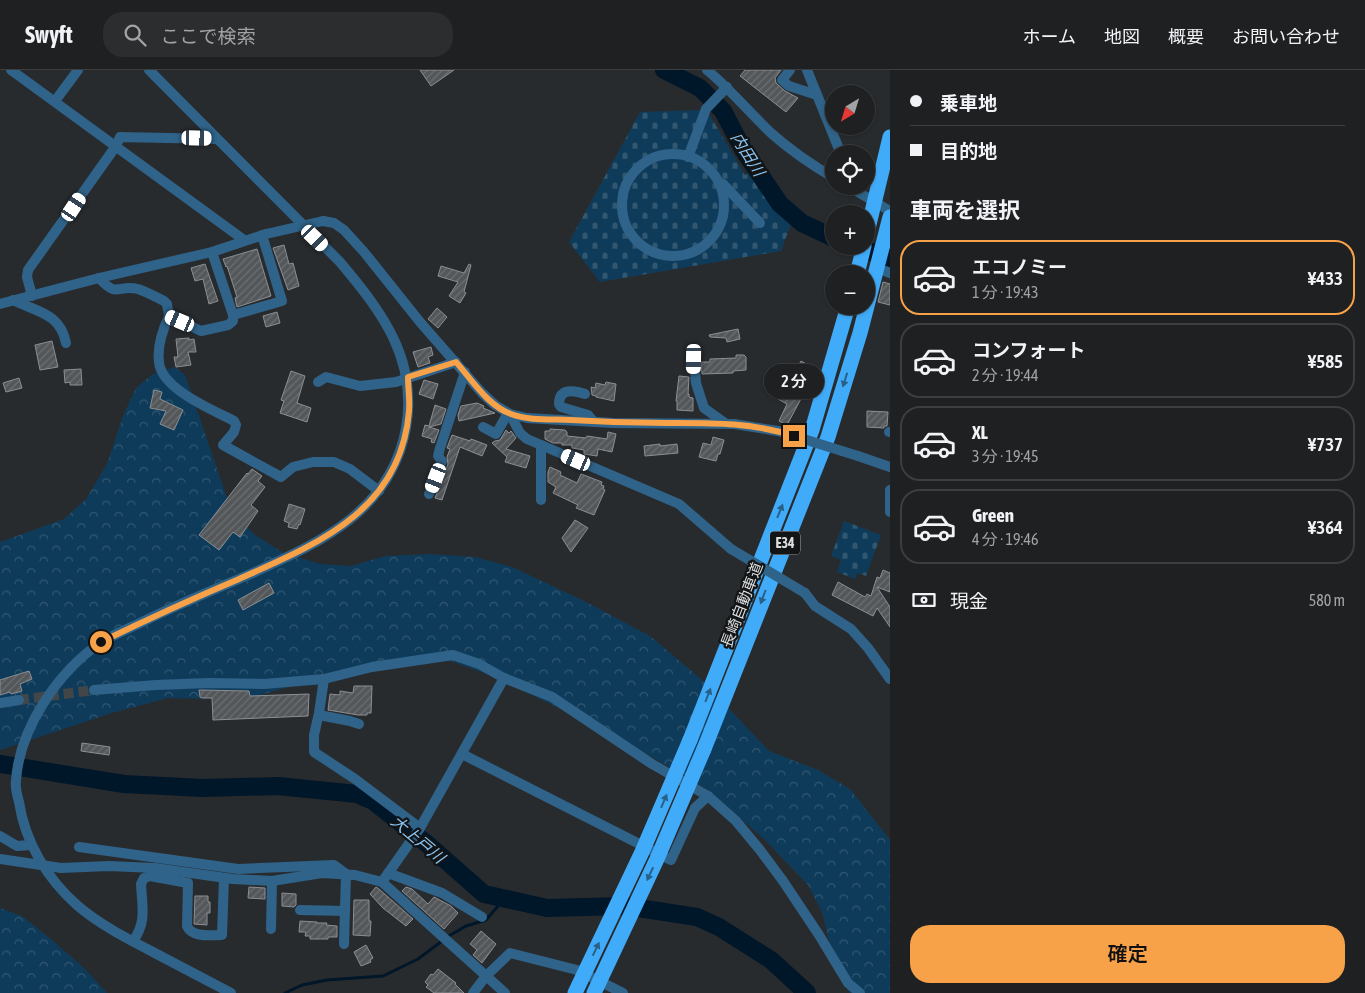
<!DOCTYPE html>
<html lang="ja">
<meta charset="utf-8">
<style>
body{margin:0;font-family:"Asap Condensed","Noto Sans JP",sans-serif;background:#2b2d2f;color:#f1f3f6;height:100vh;display:flex;flex-direction:column;font-size:19px;white-space:nowrap}
*{box-sizing:border-box;margin:0}
p{font-size:16px;color:#a1a3a5}
.icon{flex:none;width:28px;height:28px;fill:none;stroke:currentColor;stroke-width:2;stroke-linecap:round;stroke-linejoin:round}
.map{position:relative;flex:1;overflow:hidden}
.side{display:flex;flex-direction:column;background:#1e2022;width:475px}
.side>*{flex:none}
.guide{display:grid;align-content:center;height:110px;padding:0 20px;background:#1e2022}
.needle{width:32px;rotate:218deg}
.fabs{position:absolute;left:825px;top:15px;display:grid;gap:10px}
.fabs a{display:grid;place-items:center;width:50px;height:50px;border-radius:50%;background:#1e2022;box-shadow:0 1px 4px #0004,0 0 0 1px #3c3e40;font-size:25px}
.end{position:absolute;width:22px;height:22px;margin:-11px;border:6px solid #f7a148;background:#111;box-shadow:0 0 0 2px #111}
.from{border-radius:50%}
.bubble{position:absolute;height:35px;border-radius:18px;background:#1e2022;box-shadow:0 1px 4px #0004,0 0 0 1px #3c3e40;font-size:16px;font-weight:600;line-height:35px;text-align:center}
.car{position:absolute;width:15px;height:30px;margin:-15px -8px;border-radius:6px;box-shadow:0 0 4px 1px #0007;background:linear-gradient(#fff 24%,#345 0 40%,#fff 0 76%,#345 0 86%,#fff 0)}
.guide b{display:flex;align-items:center;gap:18px;height:48px;font-size:19px}
.guide b+b{border-top:1px solid #3c3e40}
.guide i{width:12px;height:12px;background:#f1f3f6}
ul{padding:0;list-style:none}
li{display:flex;align-items:center;gap:15px;height:75px;margin:0 10px 8px;padding:0 10px;border:2px solid #3c3e40;border-radius:20px}
li div{flex:1}
li b{display:block;font-size:19px}
li em{font-style:normal;font-weight:600}
li.on{border-color:#f7a148}
li>.icon{width:45px;height:45px;stroke-width:1.5}
h2{padding:0 20px;font-size:22px;line-height:60px}
.pay{display:flex;align-items:center;gap:12px;height:55px;padding:0 20px;font-size:19px}
.pay p{margin-inline-start:auto}
.action{display:flex;gap:10px;margin-top:auto;padding:10px 20px}
.action a{flex:1;height:58px;border-radius:20px;background:#f7a148;color:#111;font-size:20px;font-weight:600;line-height:58px;text-align:center}
header{display:flex;align-items:center;gap:30px;box-sizing:border-box;height:70px;padding:0 25px;background:#1e2022;border-bottom:1px solid #3c3e40}
header strong{font-size:24px}
nav{display:flex;gap:28px;margin-inline-start:auto;font-size:18px}
.search{width:350px;height:45px;background:#2b2d2f;display:flex;align-items:center;gap:12px;box-sizing:border-box;padding:0 18px;border-radius:20px;color:#a1a3a5;font-size:19px}
main{display:flex;flex:1;min-height:0}
.map>svg:first-child{display:block}
.forest{fill:url(#forest-crowns)}
.cemetery{fill:url(#cemetery-stones)}
.lines{fill:none;stroke-linecap:round;stroke-linejoin:round}
.stream{stroke:#001629;stroke-width:3}
.river{stroke:#001629;stroke-width:18}
.building{fill:url(#building-hatch);stroke:#8b8f93}
.minor-tunnel{stroke:#434649;stroke-width:10;stroke-dasharray:10 5;stroke-linecap:butt}
.minor{stroke:#306389;stroke-width:10}
.highway{stroke:#40acf9;stroke-width:15}
.minor-bridge{stroke:#306389;stroke-width:10}
.highway-bridge{stroke:#40acf9;stroke-width:15}
.oneway{fill:#296087}
.route{stroke:#f7a148;stroke-width:6}
.labels{text-anchor:middle;stroke-width:4.5;stroke-linejoin:round;paint-order:stroke}
.shield{fill:#121415;stroke:#9fa1a3;stroke-width:1}
.shield-label{font-size:14px;font-weight:bold;fill:#dcdee0}
.street-label{font-size:15px;fill:#dcdee0;stroke:#121415}
.water-label{font-size:16px;font-style:italic;fill:#8ac6f6;stroke:#121415}
</style>
<header>
<strong>Swyft</strong>
<div class="search"><svg class="icon" aria-label="search" viewBox="0 0 24 24"><circle cx="10" cy="10" r="6"/><path d="M15 15l6 6"/></svg>ここで検索</div>
<nav><a>ホーム</a><a>地図</a><a>概要</a><a>お問い合わせ</a></nav>
</header>
<main>
<div class="map">
<svg width="890" height="923" viewBox="0 0 890 923">
<defs>
<pattern id="forest-crowns" width="20" height="18" patternUnits="userSpaceOnUse" patternTransform="scale(1.25)"><rect width="20" height="18" fill="#0f3b5a"/><path d="M2 6a3 3 0 1 1 6 0M12 15a3 3 0 1 1 6 0" fill="none" stroke="#315771"/></pattern>
<pattern id="cemetery-stones" width="16" height="16" patternUnits="userSpaceOnUse" patternTransform="scale(1.25)"><rect width="16" height="16" fill="#0f3b5a"/><path d="M2 7V4a2 2 0 0 1 4 0v3zM10 15v-3a2 2 0 0 1 4 0v3z" fill="#315771"/></pattern>
<pattern id="building-hatch" width="6" height="6" patternUnits="userSpaceOnUse" patternTransform="scale(1.25)"><rect width="6" height="6" fill="#53575a"/><path d="M-1 1l2-2M0 6l6-6M5 7l2-2" fill="none" stroke="#6b6f71"/></pattern>
</defs>
<rect width="100%" height="100%" fill="#282b2e"/>
<g class="forest">
<path d="M175 297 185 305 227 428 237 447 255 465 282 482 320 494 351 496 385 486 429 484 475 487 512 497 584 531 650 566 701 609 769 681 818 700 850 719 890 770V923H850L844 915 830 875 822 842 808 815 764 769 708 720 618 667 495 607 448 590 312 610 254 627 211 629 168 628 112 643 0 680V472L64 449 86 429 107 394 123 346 136 318 153 304Z"/>
<path d="M0 838 22 846 52 870 84 898 107 923H0Z"/>
</g>
<g class="cemetery">
<path d="M702 40 711 47 745 105 751 103 791 154 781 181 600 212 569 172 640 42Z"/>
<path d="M844 451 881 465 866 506 857 503 855 509 837 502 841 490 831 486Z"/>
</g>
<g class="lines">
<g class="stream">
<path d="M447 867 466 856 486 850 504 829"/>
<path d="M285 923 302 915 327 910 383 906 418 889 442 871"/>
</g>
<g class="river">
<path d="M664 0 700 18 723 41 744 81 780 134 802 153 834 168"/>
<path d="M853 176 890 188"/>
<path d="M0 694 124 714 203 718 278 716 357 724 373 731 426 773 484 824 547 838 625 836 697 847 719 857 771 890 807 923"/>
</g>
</g>
<g class="building">
<path d="M420 0H454L431 16Z"/>
<path d="M745 0H781L775 8 776 13 785 21 798 28 786 42 740 6Z"/>
<path d="M284 175 289 194 293 193 299 216 288 220 273 178Z"/>
<path d="M257 179 271 226 237 237 235 228 237 227 227 196 226 197 223 189Z"/>
<path d="M205 194 218 231 209 234 203 209 195 211 191 198Z"/>
<path d="M469 194 471 195 464 222 466 223 460 233 449 226 458 212 438 206 441 196 464 203Z"/>
<path d="M883 212 890 214V235L878 232Z"/>
<path d="M437 238 447 247 438 258 428 249Z"/>
<path d="M277 242 280 253 266 257 263 246Z"/>
<path d="M738 259 740 269 727 272 726 268 710 267 709 265Z"/>
<path d="M189 268V270L194 269 196 282H188L191 295 176 297 174 287H178L176 269Z"/>
<path d="M52 271 58 297 40 300 35 275Z"/>
<path d="M431 277 433 285 428 287 430 293 418 297 413 282Z"/>
<path d="M736 285H744L746 287V300L733 301V303L702 304 701 292H710V289L736 288Z"/>
<path d="M801 291 808 295 803 325 787 355 779 351 787 334 778 329 786 314 788 316Z"/>
<path d="M81 299 82 315H70V312L65 313 64 300Z"/>
<path d="M291 301 305 306 297 333 311 338 307 352 280 343 284 331 281 330Z"/>
<path d="M679 306 689 307 688 324H689V327L693 328V341L677 340V331H676Z"/>
<path d="M19 308 22 318 6 322 3 313Z"/>
<path d="M424 310 438 314 433 329 419 324Z"/>
<path d="M606 312 616 314 614 331 596 327V326L592 325 591 317 595 318 596 313 605 315Z"/>
<path d="M154 320 162 322 160 329 183 340 174 360 160 354 166 341 150 338Z"/>
<path d="M477 333 484 336 483 338 495 343 459 351 458 345 461 336Z"/>
<path d="M435 335 446 339 441 354 429 357 439 360 434 373 431 372 432 369 422 366 425 355 429 356Z"/>
<path d="M867 341 888 342 887 356H884V358L867 357Z"/>
<path d="M550 359 565 360 567 362V366L586 368 587 366 607 369 608 362 616 364 612 382 598 379 597 386 584 384V380L572 378V375H562V373H553L545 369V361H550Z"/>
<path d="M506 360 509 363 511 361 516 368 506 379 530 386 526 398 505 392 507 387 492 373 495 371 500 370Z"/>
<path d="M452 365 470 371 471 369 487 375 482 386 460 377 442 430 435 428 448 394 447 387 450 379 447 378Z"/>
<path d="M713 367 724 370 720 384H718L716 391 699 387 703 373 711 375Z"/>
<path d="M660 374V376L677 374 678 383 645 386 644 376Z"/>
<path d="M550 397 561 402 560 405 577 413 581 404 602 412 601 415 604 416 603 419 605 420 594 445 576 438 578 435 553 423 556 417 548 412V402Z"/>
<path d="M252 399 262 406 258 411 265 417 251 435 258 441 240 467 233 462 219 480 199 465 247 403 248 404Z"/>
<path d="M289 434 305 439 300 455 299 454 297 459 288 457 289 453 284 451Z"/>
<path d="M575 450 588 458 571 482 562 468Z"/>
<path d="M883 500 890 503V522L877 517 890 537V557L877 538 873 546 832 525 838 512 865 527 867 524 871 526 877 507 880 508Z"/>
<path d="M269 513 274 523 243 540 238 530Z"/>
<path d="M29 601 32 609 20 614 22 621 11 624 10 622 0 625V610Z"/>
<path d="M354 616H372L371 643H367V645H358L328 640 330 624 340 625V621L353 623Z"/>
<path d="M199 620 249 621 250 626 309 624 308 646 213 650 212 628H202L200 627Z"/>
<path d="M82 673 110 677 109 685 81 681Z"/>
<path d="M249 817 265 818V829L248 828Z"/>
<path d="M376 817 379 819 413 849 406 856 383 838 370 824Z"/>
<path d="M406 817 412 819 428 834 434 827 451 836 458 843 444 859 402 821Z"/>
<path d="M282 823 296 824V835L294 837 282 836Z"/>
<path d="M195 826H208V832H210V843H207V855L194 854Z"/>
<path d="M354 830H369V851H371L370 866 353 865Z"/>
<path d="M300 851 317 852V853H327L326 855 337 856V867H328V869H310V866H305L306 862H299Z"/>
<path d="M481 861 496 874 482 893 473 885 477 880 470 874Z"/>
<path d="M366 875 373 888 370 890 371 892 361 896 354 882Z"/>
<path d="M438 899 456 913 455 914 464 923H434L426 917 428 915 425 912 431 904 433 905Z"/>
</g>
<g class="lines">
<path class="minor-tunnel" d="M19 630 94 620"/>
<g class="minor">
<path d="M11 0 244 170"/>
<path d="M149 0 340 192C382 242 418 289 406 358 391 440 323 471 255 502 216 519 176 535 138 554 125 560 111 566 100 573 57 603 20 658 16 710 15 717 17 725 19 732 25 772 47 809 78 836 99 854 126 868 151 881 178 895 204 909 231 923"/>
<path d="M707 0C730 19 749 42 771 63 790 80 812 95 834 108"/>
<path d="M790 0 782 10 789 16 817 25"/>
<path d="M807 0 841 84"/>
<path d="M55 31 78 0"/>
<circle cx="673" cy="135" r="51"/>
<path d="M688 87 706 39 727 17"/>
<path d="M723 114 760 153"/>
<path d="M848 116 890 141"/>
<path d="M323 151 334 153 344 160 364 182 420 252 482 323 495 335 510 344 527 348 613 353 734 354 778 361"/>
<path d="M212 182 233 245 282 231 262 165"/>
<path d="M885 201 890 203"/>
<path d="M99 208C118 229 117 214 138 219 147 222 156 227 164 231L167 234 169 246"/>
<path d="M32 226 27 207 28 200 116 76 120 67 216 69"/>
<path d="M13 230C37 242 60 243 66 273"/>
<path d="M0 234 99 208 212 182 266 164"/>
<path d="M233 245V251L228 255 201 261 169 246C163 259 157 277 159 292 161 319 213 340 234 351L236 355 234 362 223 375 281 407 293 397 313 392H334L350 399 379 421"/>
<path d="M694 289 696 313 704 338 725 353"/>
<path d="M318 312 326 307 360 316 396 312 456 292"/>
<path d="M585 324C574 320 559 318 559 334L561 337 588 345 594 352"/>
<path d="M510 344 520 363 527 369 679 434 731 479"/>
<path d="M483 357 496 364 508 343"/>
<path d="M889 362H890"/>
<path d="M541 375V430"/>
<path d="M858 386 890 397"/>
<path d="M890 420V442"/>
<path d="M429 424 442 391 438 386 440 378 465 302"/>
<path d="M805 523 815 536 851 559 868 578 890 609"/>
<path d="M324 609 319 643 314 665V682L355 709 420 758"/>
<path d="M94 620 156 615 208 613 264 614 324 609 372 597 453 585 479 594 504 608 552 627 652 694 708 726 736 751 760 780 783 811 819 865 848 913 860 923"/>
<path d="M0 633 19 630"/>
<path d="M319 645 350 651 359 654"/>
<path d="M462 684 671 790 695 738 708 726"/>
<path d="M0 766 17 776 31 775"/>
<path d="M79 777 238 799 334 795 346 804 344 874"/>
<path d="M0 789 61 798 109 796 155 798 233 809 272 811 322 803 355 805 382 812 505 923"/>
<path d="M388 803 442 823 482 847"/>
<path d="M382 812 420 758 504 608"/>
<path d="M300 840 345 841"/>
<path d="M271 859 272 811"/>
<path d="M133 871C147 853 142 835 141 814L144 808 150 806 188 813 187 856C192 868 211 865 222 865L224 808"/>
<path d="M473 923 486 906 510 883 577 900 623 923"/>
</g>
<g class="highway">
<path d="M857 204 864 176"/>
<path d="M690 670 812 360 848 236"/>
<path d="M704 679 828 367 860 263 890 147"/>
</g>
<g class="minor-bridge">
<path d="M266 164 323 151"/>
<path d="M778 361 858 386"/>
<path d="M731 479 805 523"/>
</g>
<g class="highway-bridge">
<path d="M866 167 890 67"/>
<path d="M575 923 642 782 690 670"/>
<path d="M594 923 657 789 704 679"/>
</g>
</g>
<defs><path id="oneway-solid" d="M-6-.8H1V-3.2L6.5 0L1 3.2V.8H-6Z" transform="scale(1.25)"/></defs>
<g class="oneway">
<use href="#oneway-solid" transform="translate(845 310) rotate(107)"/>
<use href="#oneway-solid" transform="translate(780 441) rotate(-68)"/>
<use href="#oneway-solid" transform="translate(763 527) rotate(111)"/>
<use href="#oneway-solid" transform="translate(708 625) rotate(-69)"/>
<use href="#oneway-solid" transform="translate(664 731) rotate(-67)"/>
<use href="#oneway-solid" transform="translate(650 804) rotate(115)"/>
<use href="#oneway-solid" transform="translate(596 879) rotate(-64)"/>
</g>
<g class="lines">
<path class="route" d="M101 572C146 550 192 529 239 509 317 474 401 441 409 341 410 330 408 318 408 307L456 292C472 310 488 336 511 344 529 351 552 349 571 350 603 352 634 353 666 353 710 353 751 352 794 366"/>
</g>
<g class="labels">
<rect class="shield" x="770" y="461.5" width="30" height="23" rx="4"/>
<g class="shield-label">
<text x="785" y="478">E34</text>
</g>
<g class="street-label">
<text transform="translate(742 535) rotate(-69)" y="5">長崎自動車道</text>
</g>
<g class="water-label">
<text transform="translate(748 84) rotate(58)" y="6">内田川</text>
<text transform="translate(418 769) rotate(40)" y="6">大上戸川</text>
</g>
</g>
</svg>
<div class="fabs">
<a><svg class="needle" viewBox="-14 -14 28 28"><path d="M0-13l5 13h-10z" fill="#e53935"/><path d="M0 13l5-13h-10z" fill="#a1a3a5"/></svg></a>
<a><svg class="icon" aria-label="locate" viewBox="0 0 24 24"><circle cx="12" cy="12" r="6"/><path d="M12 2v4M12 18v4M2 12h4M18 12h4"/></svg></a>
<a>+</a>
<a>−</a>
</div>
<i class="end from" style="left:101px;top:572px"></i>
<i class="end" style="left:794px;top:366px"></i>
<div class="bubble" style="left:764px;top:294px;width:60px">2 分</div>
<i class="car" style="left:197px;top:68px;rotate:91deg"></i>
<i class="car" style="left:74px;top:137px;rotate:34deg"></i>
<i class="car" style="left:315px;top:168px;rotate:134deg"></i>
<i class="car" style="left:180px;top:251px;rotate:293deg"></i>
<i class="car" style="left:694px;top:289px;rotate:181deg"></i>
<i class="car" style="left:576px;top:390px;rotate:293deg"></i>
<i class="car" style="left:436px;top:408px;rotate:201deg"></i>
</div>
<section class="side">
<div class="guide">
<b><i class="from"></i>乗車地</b>
<b><i></i>目的地</b>
</div>
<h2>車両を選択</h2>
<ul>
<li class="on"><svg class="icon" aria-label="car" viewBox="0 0 24 24"><path d="M5 17H2v-5l4-1 3-4h7l3 4 3 1v5h-3M9 17h6M6 11h13"/><circle cx="7" cy="17" r="2"/><circle cx="17" cy="17" r="2"/></svg><div><b>エコノミー</b><p>1 分 · 19:43</p></div><em>¥433</em></li>
<li><svg class="icon" aria-label="car" viewBox="0 0 24 24"><path d="M5 17H2v-5l4-1 3-4h7l3 4 3 1v5h-3M9 17h6M6 11h13"/><circle cx="7" cy="17" r="2"/><circle cx="17" cy="17" r="2"/></svg><div><b>コンフォート</b><p>2 分 · 19:44</p></div><em>¥585</em></li>
<li><svg class="icon" aria-label="car" viewBox="0 0 24 24"><path d="M5 17H2v-5l4-1 3-4h7l3 4 3 1v5h-3M9 17h6M6 11h13"/><circle cx="7" cy="17" r="2"/><circle cx="17" cy="17" r="2"/></svg><div><b>XL</b><p>3 分 · 19:45</p></div><em>¥737</em></li>
<li><svg class="icon" aria-label="car" viewBox="0 0 24 24"><path d="M5 17H2v-5l4-1 3-4h7l3 4 3 1v5h-3M9 17h6M6 11h13"/><circle cx="7" cy="17" r="2"/><circle cx="17" cy="17" r="2"/></svg><div><b>Green</b><p>4 分 · 19:46</p></div><em>¥364</em></li>
</ul>
<div class="pay"><svg class="icon" aria-label="cash" viewBox="0 0 24 24"><path d="M3 7h18v10H3z"/><circle cx="12" cy="12" r="2"/></svg>現金<p>580 m</p></div>
<div class="action"><a>確定</a></div>
</section>
</main>
